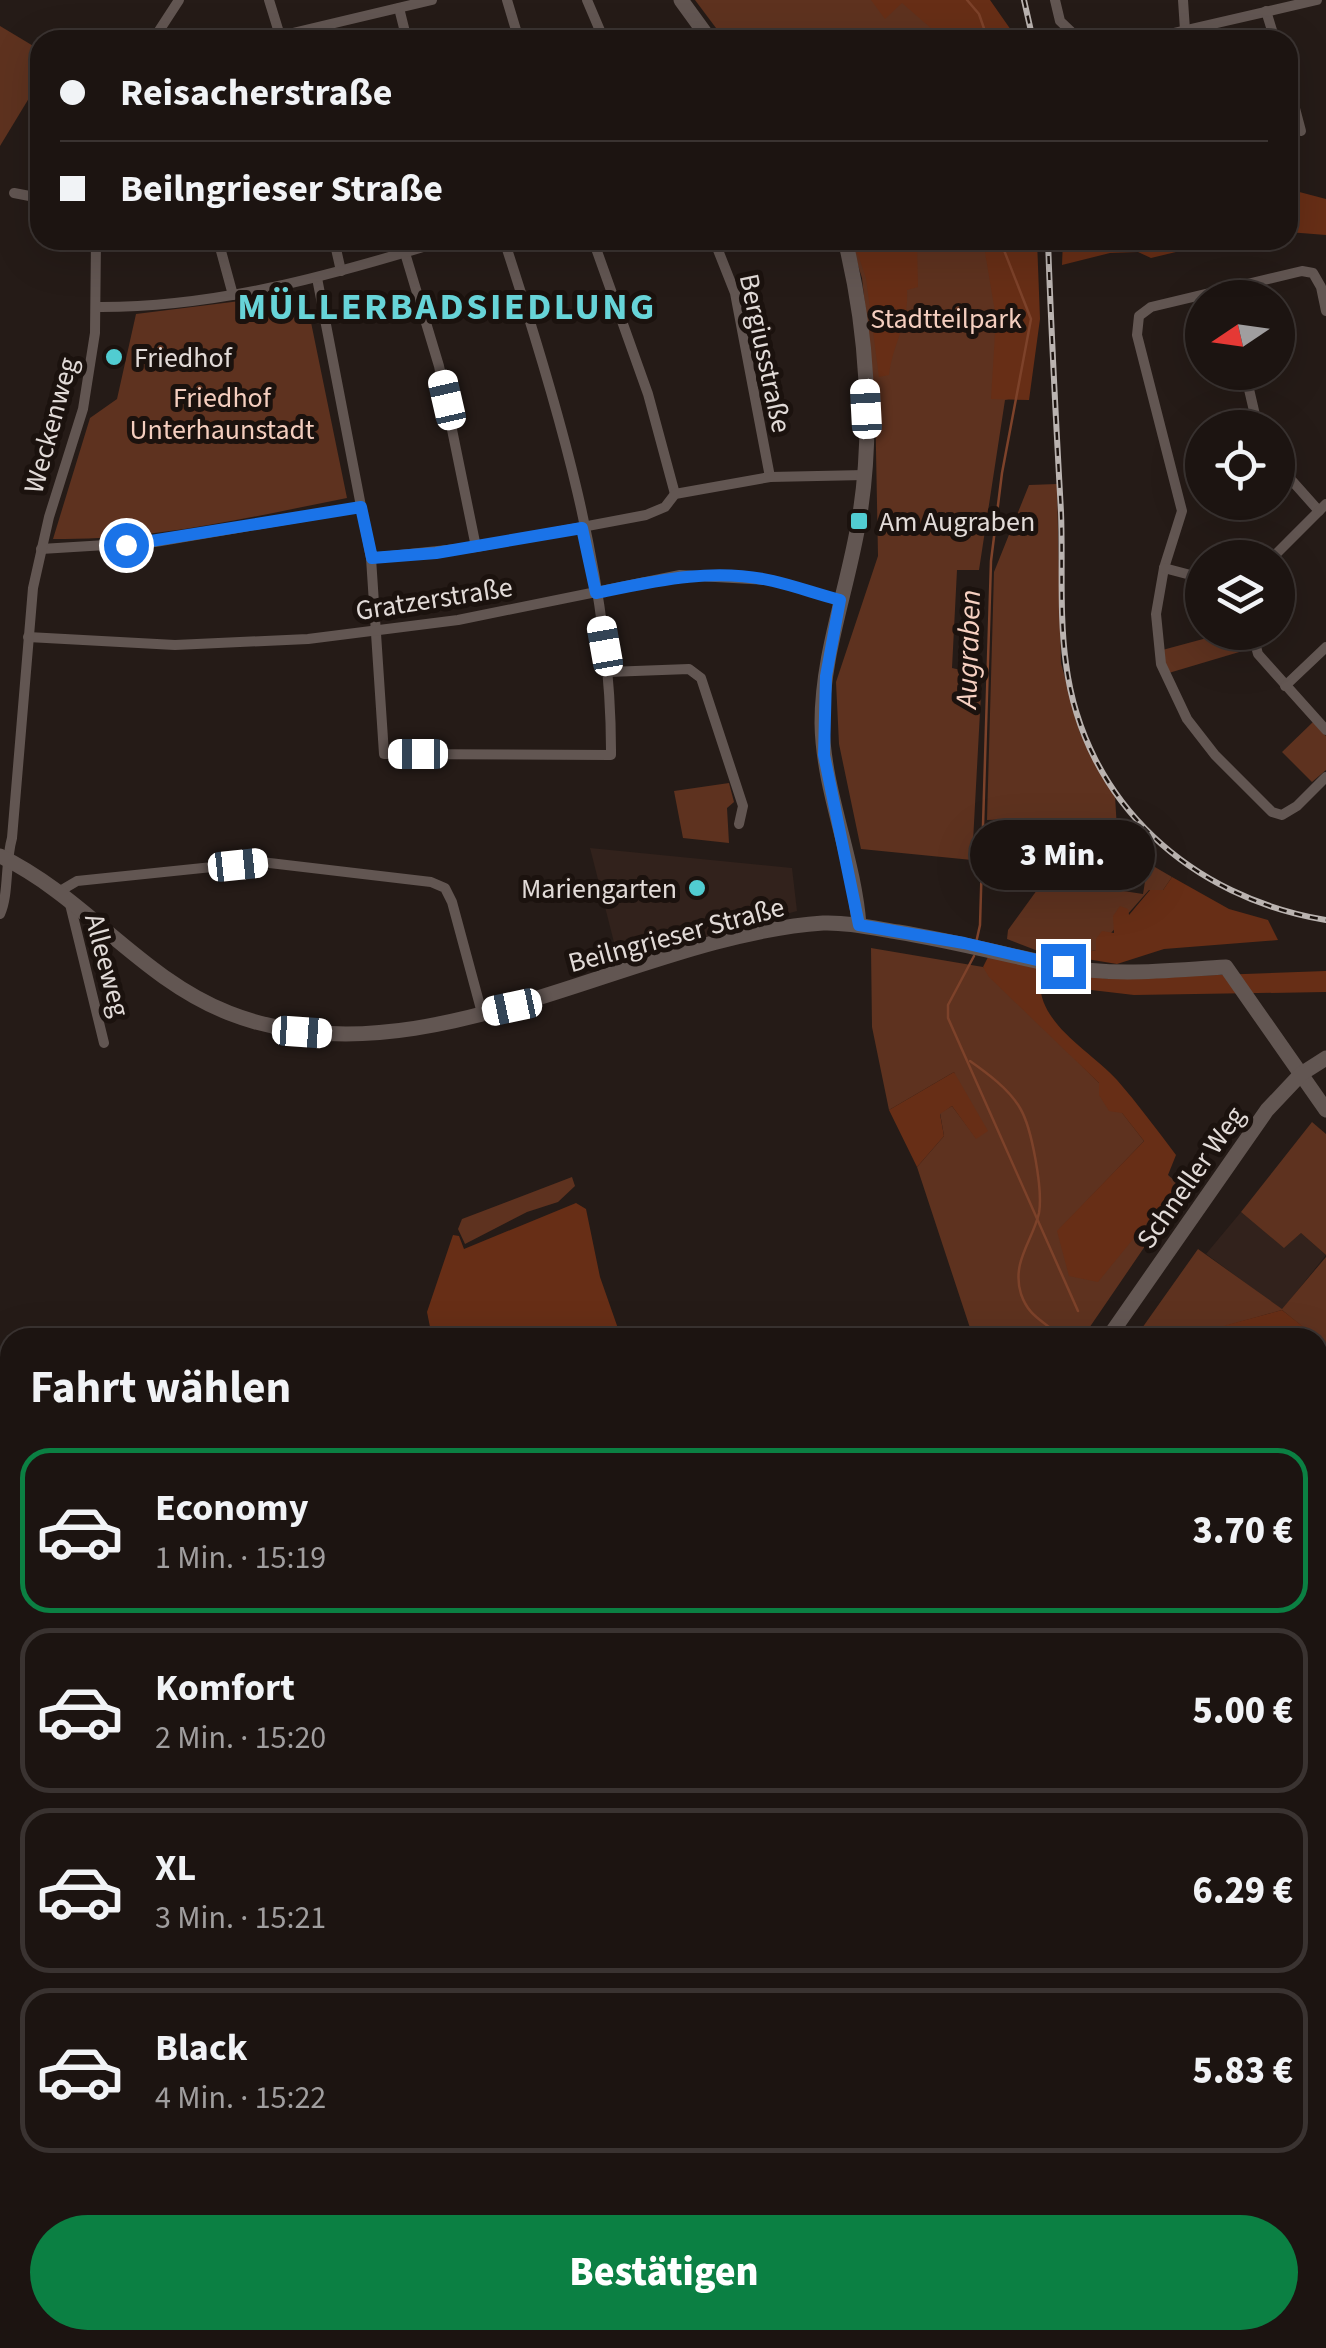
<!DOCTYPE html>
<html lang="de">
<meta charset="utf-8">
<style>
body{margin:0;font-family:"Source Sans 3",sans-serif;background:#29211f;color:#f1f3f6;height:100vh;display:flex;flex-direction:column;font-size:38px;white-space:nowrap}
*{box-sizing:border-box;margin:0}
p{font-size:32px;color:#a09e9f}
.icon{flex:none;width:55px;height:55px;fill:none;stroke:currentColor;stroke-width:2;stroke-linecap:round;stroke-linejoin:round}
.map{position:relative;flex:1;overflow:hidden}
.details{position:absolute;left:0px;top:1328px;width:1328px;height:1022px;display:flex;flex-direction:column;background:#1c1411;border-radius:30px 30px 0 0;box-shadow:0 10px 40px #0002,0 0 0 2px #3a3331}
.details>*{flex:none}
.guide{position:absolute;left:30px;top:30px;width:1268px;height:220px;border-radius:30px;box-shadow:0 10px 40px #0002,0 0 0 2px #3a3331;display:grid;align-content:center;height:220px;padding:0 30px;background:#1c1411}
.needle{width:65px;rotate:257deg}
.fabs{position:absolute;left:1185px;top:280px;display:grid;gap:20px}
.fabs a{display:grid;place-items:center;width:110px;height:110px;border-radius:50%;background:#1c1411;box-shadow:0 10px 40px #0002,0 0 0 2px #3a3331;font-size:50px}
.end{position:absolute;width:45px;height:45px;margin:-22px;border:12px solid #1a73e8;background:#fff;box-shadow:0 0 0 5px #fff}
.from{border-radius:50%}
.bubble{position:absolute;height:70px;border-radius:35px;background:#1c1411;box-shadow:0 10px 40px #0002,0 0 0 2px #3a3331;font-size:32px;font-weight:800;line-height:70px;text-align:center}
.car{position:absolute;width:30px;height:60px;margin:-30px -15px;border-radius:12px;box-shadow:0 0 8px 2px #0007;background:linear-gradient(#fff 24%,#345 0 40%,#fff 0 76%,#345 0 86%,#fff 0)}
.guide b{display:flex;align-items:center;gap:35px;height:95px;font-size:38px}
.guide b+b{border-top:2px solid #3a3331}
.guide i{width:25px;height:25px;background:#f1f3f6}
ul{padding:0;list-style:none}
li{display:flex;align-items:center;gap:30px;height:165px;margin:0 20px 15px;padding:0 10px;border:5px solid #3a3331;border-radius:30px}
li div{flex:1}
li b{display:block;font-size:38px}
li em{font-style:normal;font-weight:800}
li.on{border-color:#0b8043}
li>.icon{width:90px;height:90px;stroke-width:1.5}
h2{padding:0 30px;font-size:45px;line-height:120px}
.action{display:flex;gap:20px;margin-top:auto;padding:20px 30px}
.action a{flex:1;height:115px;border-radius:60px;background:#0b8043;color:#fff;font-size:40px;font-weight:800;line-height:115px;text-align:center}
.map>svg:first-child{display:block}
.built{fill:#32221c}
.green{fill:#5e321f}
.forest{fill:#672e16}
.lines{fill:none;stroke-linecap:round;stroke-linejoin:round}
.stream{stroke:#7d422a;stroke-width:2.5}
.river{stroke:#7d422a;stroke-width:18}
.building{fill:#0e4446;stroke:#475556;stroke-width:2.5}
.street{stroke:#625652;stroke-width:10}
.secondary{stroke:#625652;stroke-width:15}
.rail-casing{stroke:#bab3b0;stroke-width:6}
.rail{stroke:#1b120e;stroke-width:2.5;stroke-dasharray:8;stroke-linecap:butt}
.route{stroke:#1a73e8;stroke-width:12}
.poi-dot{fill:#51ccd1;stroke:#1b120e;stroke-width:4}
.labels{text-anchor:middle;stroke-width:10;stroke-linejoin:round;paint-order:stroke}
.park-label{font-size:28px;fill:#f4cebf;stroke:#1b120e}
.street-label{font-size:28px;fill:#e2dbd8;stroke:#1b120e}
.poi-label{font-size:28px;fill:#e2dbd8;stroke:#1b120e;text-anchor:start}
.water-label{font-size:30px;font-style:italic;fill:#f7d1c2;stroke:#1b120e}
.district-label{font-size:38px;font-weight:bold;letter-spacing:2.5px;fill:#67d4d8;stroke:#1b120e}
</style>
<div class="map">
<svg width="1326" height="2348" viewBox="0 0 1326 2348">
<rect width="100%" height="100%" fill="#251b17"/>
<g class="built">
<path d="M590 848 792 868 797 911 619 962Z"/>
<path d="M1241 1212 1284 1247 1301 1233 1326 1255 1282 1310 1206 1254Z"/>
<path d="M1318 1599 1326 1601V2348H137L142 2340H1318Z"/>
</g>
<g class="green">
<path d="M695 0H970L999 40H725Z"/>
<path d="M0 26 40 50V80L0 146Z"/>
<path d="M850 240H1021L1009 399 1005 400 979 570H957L952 668 982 675 972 860 861 849 839 744 836 682 878 556 875 397 862 278Z"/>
<path d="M305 293 347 498C250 517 152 541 53 539L90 418 117 399 136 314Z"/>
<path d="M1057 484 1061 663 1080 733 1115 796 1120 879 1047 867 1036 818 987 820 994 572 1029 485Z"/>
<path d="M1229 632 1237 633 1246 650 1162 675 1155 652Z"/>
<path d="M1313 722 1326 736V770L1312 782 1282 752Z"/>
<path d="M729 783 734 802 727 808 729 843 683 838 674 791Z"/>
<path d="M1148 863 1172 877 1163 890H1149L1096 950 1087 952 1046 939 1038 951 1007 939 1008 930 1045 879 1143 894Z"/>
<path d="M871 948 983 967 1099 1083 1144 1141 1058 1231 1168 1175 1184 1189 1083 1337H973L917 1167 944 1136 940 1113 952 1106 976 1138 954 1072 889 1110 872 1027Z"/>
<path d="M1312 1122 1326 1134V1255L1301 1233 1284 1248 1241 1212Z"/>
<path d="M572 1177 575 1186 558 1202 527 1212 465 1244 458 1229 462 1219Z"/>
<path d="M1198 1249 1282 1309 1326 1257V1346L1282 1310 1201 1333 1202 1337 1135 1338Z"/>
</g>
<g class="forest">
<path d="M871 0H990L1018 40H954L948 28 933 30 902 3 885 19Z"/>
<path d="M1288 189 1326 199V235L1288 232Z"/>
<path d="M853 240H914L917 244 918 287 907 290C909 324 893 342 889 375L879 377 866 278Z"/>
<path d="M983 240H1037L1040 319 1029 400 991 399 996 318Z"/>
<path d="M1063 240H1226L1151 258 1138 252 1110 253 1062 265Z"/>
<path d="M1172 877 1229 909 1268 920 1278 940 1164 949 1117 964 1038 951 1046 939 1087 952 1096 950V939L1102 931 1114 933 1113 916 1120 906 1128 909 1129 915 1150 890H1163Z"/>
<path d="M989 955 1108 979 1326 971V992L1134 995 1040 984C1041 1026 1092 1052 1117 1080 1138 1104 1157 1130 1176 1155L1168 1175 1174 1189 1098 1282 1069 1276 1057 1231 1144 1141 1122 1113 1109 1111 1099 1095V1083L989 977 983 967Z"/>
<path d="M954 1072 988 1131 976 1139 952 1106 940 1114 944 1136 917 1167 889 1110Z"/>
<path d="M576 1203 586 1209 600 1277 621 1337H432L427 1312 453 1235 459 1236 464 1249Z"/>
<path d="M1282 1310 1316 1337H1202L1201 1332Z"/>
<path d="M1318 1339 1326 1346V1478L1318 1476Z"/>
</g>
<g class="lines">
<g class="stream">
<path d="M967 0 979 14 988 40"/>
<path d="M976 943 980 925 991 561 1002 473 1031 319 1000 240"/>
<path d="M974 956 948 1005V1018L1078 1311"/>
<path d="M970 1061C987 1073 1009 1089 1020 1108 1032 1128 1043 1190 1039 1213 1033 1240 1011 1262 1021 1294 1030 1320 1046 1320 1060 1338"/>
<path d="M1318 1596 1326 1598"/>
</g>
<path class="river" d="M826 2348 829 2340"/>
</g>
<g class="building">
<path d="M1326 2042V2182L1318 2179V2062Z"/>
<path d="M259 2340H683L680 2348H256Z"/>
<path d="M834 2340H1114L1111 2348H831Z"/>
<path d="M1210 2340H1298L1295 2348H1207Z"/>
</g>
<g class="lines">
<g class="street">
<path d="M269 0 281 39"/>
<path d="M507 0 519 40"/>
<path d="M587 0 604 40"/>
<path d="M1055 0 1060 21 1080 40"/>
<path d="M1183 0 1185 30"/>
<path d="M399 8 407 40"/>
<path d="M1266 11 1275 40"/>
<path d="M280 36 432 0"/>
<path d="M153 40 179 0"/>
<path d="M1143 40 1317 0"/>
<path d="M1288 82 1301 131"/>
<path d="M14 193 40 198"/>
<path d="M218 240 233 295"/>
<path d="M334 240 341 271"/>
<path d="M593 240 648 394 675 494"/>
<path d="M714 240 735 293 770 477"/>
<path d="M596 247 616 240"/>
<path d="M405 253 439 366 476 547"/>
<path d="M317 278 371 558 384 754 611 755C612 583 557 402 504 240"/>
<path d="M96 307C216 308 333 275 446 240"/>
<path d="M1326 311 1321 287 1313 273 1302 271 1151 307 1139 316 1137 335 1182 511 1164 568 1156 614 1161 664 1187 719 1215 755 1272 812 1282 815 1297 806 1326 777"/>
<path d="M1245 372 1258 428"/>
<path d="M1278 465 1319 511"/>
<path d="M41 549 155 542 361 507"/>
<path d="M371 558 476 547 646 515 665 507 675 494 770 477 865 475"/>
<path d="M1272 558 1326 504"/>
<path d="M1164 568 1202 578"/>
<path d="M1252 632 1258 654 1326 730"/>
<path d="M28 637 175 645 308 639 458 620 680 575 770 580 840 600"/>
<path d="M608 672 689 669 701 678 743 806 739 824"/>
<path d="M1285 686 1326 647"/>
<path d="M60 891 77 881 261 862 431 882 445 888 452 902 482 1013"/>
<path d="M69 900 104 1043"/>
<path d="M0 914C9 895 5 862 12 838L33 588 49 517 83 409 95 333 96 240"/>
</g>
<g class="secondary">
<path d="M681 0 710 40"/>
<path d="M845 240C867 329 874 430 859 520 848 588 822 654 822 723 823 791 854 857 859 925"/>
<path d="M0 856C85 897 140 978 229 1013 422 1089 633 936 823 923 848 922 874 928 898 932 953 941 1006 955 1060 966 1115 977 1171 970 1226 967L1326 1110"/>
<path d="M1108 1338 1267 1110 1301 1074 1326 1058"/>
<path d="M1318 1486 1326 1488"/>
<path d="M94 2348 99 2340"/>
</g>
<g class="rail-casing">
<g id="rail">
<path d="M1024 0 1033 40"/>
<path d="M1048 240C1051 331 1056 422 1061 512 1063 562 1059 614 1066 664 1084 803 1192 898 1326 920"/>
<path d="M0 2298 10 2292"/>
<path d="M1140 2348 1144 2340"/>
<path d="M1165 2348 1168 2340"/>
</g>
</g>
<use href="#rail" class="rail"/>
</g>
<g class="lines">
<path class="route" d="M126 545 361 507 372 558 436 553 582 528 596 593C654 581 713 567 773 581 795 586 817 594 840 600L826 676 824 755 859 925 964 943 1063 966"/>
</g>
<g class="poi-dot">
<circle cx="114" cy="357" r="10"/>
<rect x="849" y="511" width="20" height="20" rx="5"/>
<circle cx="697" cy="888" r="10"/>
</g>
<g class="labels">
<g class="park-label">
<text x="946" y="328">Stadtteilpark</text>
<text x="222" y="407">Friedhof<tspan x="222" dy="32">Unterhaunstadt</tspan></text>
</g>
<g class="street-label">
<text transform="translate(766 353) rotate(78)" y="10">Bergiusstraße</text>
<text transform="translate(50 425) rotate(-75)" y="10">Weckenweg</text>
<text transform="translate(434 598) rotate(-9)" y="10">Gratzerstraße</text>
<text transform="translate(676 934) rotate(-15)" y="10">Beilngrieser Straße</text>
<text transform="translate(108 965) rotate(75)" y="10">Alleeweg</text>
<text transform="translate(1190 1177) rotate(-55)" y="10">Schneller Weg</text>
</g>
<g class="poi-label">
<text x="134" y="367">Friedhof</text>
<text x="879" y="531">Am Augraben</text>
<text x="677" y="898" text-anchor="end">Mariengarten</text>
</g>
<g class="water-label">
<text transform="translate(968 649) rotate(-88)" y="10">Augraben</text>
</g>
<g class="district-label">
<text x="447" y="319">MÜLLERBADSIEDLUNG</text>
</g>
</g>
</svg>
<div class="fabs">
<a><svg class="needle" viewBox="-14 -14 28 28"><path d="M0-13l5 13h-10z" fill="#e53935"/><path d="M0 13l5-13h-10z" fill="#a09e9f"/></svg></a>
<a><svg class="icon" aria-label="locate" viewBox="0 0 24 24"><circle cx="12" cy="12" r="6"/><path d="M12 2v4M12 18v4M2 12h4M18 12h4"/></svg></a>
<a><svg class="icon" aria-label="layers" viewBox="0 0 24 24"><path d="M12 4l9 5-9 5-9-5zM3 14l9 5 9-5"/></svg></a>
</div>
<i class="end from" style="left:126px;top:545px"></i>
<i class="end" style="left:1063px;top:966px"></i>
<div class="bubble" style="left:970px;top:820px;width:185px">3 Min.</div>
<i class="car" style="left:447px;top:400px;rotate:347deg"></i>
<i class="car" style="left:866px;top:409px;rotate:357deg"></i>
<i class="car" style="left:605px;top:646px;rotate:350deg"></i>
<i class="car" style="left:418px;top:754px;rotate:270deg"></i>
<i class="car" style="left:238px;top:865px;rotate:84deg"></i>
<i class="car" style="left:512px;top:1007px;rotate:258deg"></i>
<i class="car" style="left:302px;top:1032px;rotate:94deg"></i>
<div class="guide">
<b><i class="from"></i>Reisacherstraße</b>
<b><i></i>Beilngrieser Straße</b>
</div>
<section class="details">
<h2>Fahrt wählen</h2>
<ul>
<li class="on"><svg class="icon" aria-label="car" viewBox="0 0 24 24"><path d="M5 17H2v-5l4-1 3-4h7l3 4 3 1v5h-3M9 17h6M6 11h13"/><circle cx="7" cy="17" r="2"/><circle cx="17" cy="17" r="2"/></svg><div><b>Economy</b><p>1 Min. · 15:19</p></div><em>3.70 €</em></li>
<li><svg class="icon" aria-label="car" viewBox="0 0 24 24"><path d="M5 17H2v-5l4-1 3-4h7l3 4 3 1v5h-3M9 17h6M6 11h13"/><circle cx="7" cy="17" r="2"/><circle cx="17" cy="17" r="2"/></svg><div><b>Komfort</b><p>2 Min. · 15:20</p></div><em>5.00 €</em></li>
<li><svg class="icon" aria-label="car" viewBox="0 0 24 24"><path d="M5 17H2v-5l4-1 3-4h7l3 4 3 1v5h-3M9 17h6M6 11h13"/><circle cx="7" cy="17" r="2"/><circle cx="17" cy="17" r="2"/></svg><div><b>XL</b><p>3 Min. · 15:21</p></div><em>6.29 €</em></li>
<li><svg class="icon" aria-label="car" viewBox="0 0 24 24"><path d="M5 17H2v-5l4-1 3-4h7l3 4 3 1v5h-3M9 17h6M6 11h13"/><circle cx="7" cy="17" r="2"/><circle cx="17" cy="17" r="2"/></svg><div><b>Black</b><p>4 Min. · 15:22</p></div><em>5.83 €</em></li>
</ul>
<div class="action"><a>Bestätigen</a></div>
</section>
</div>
